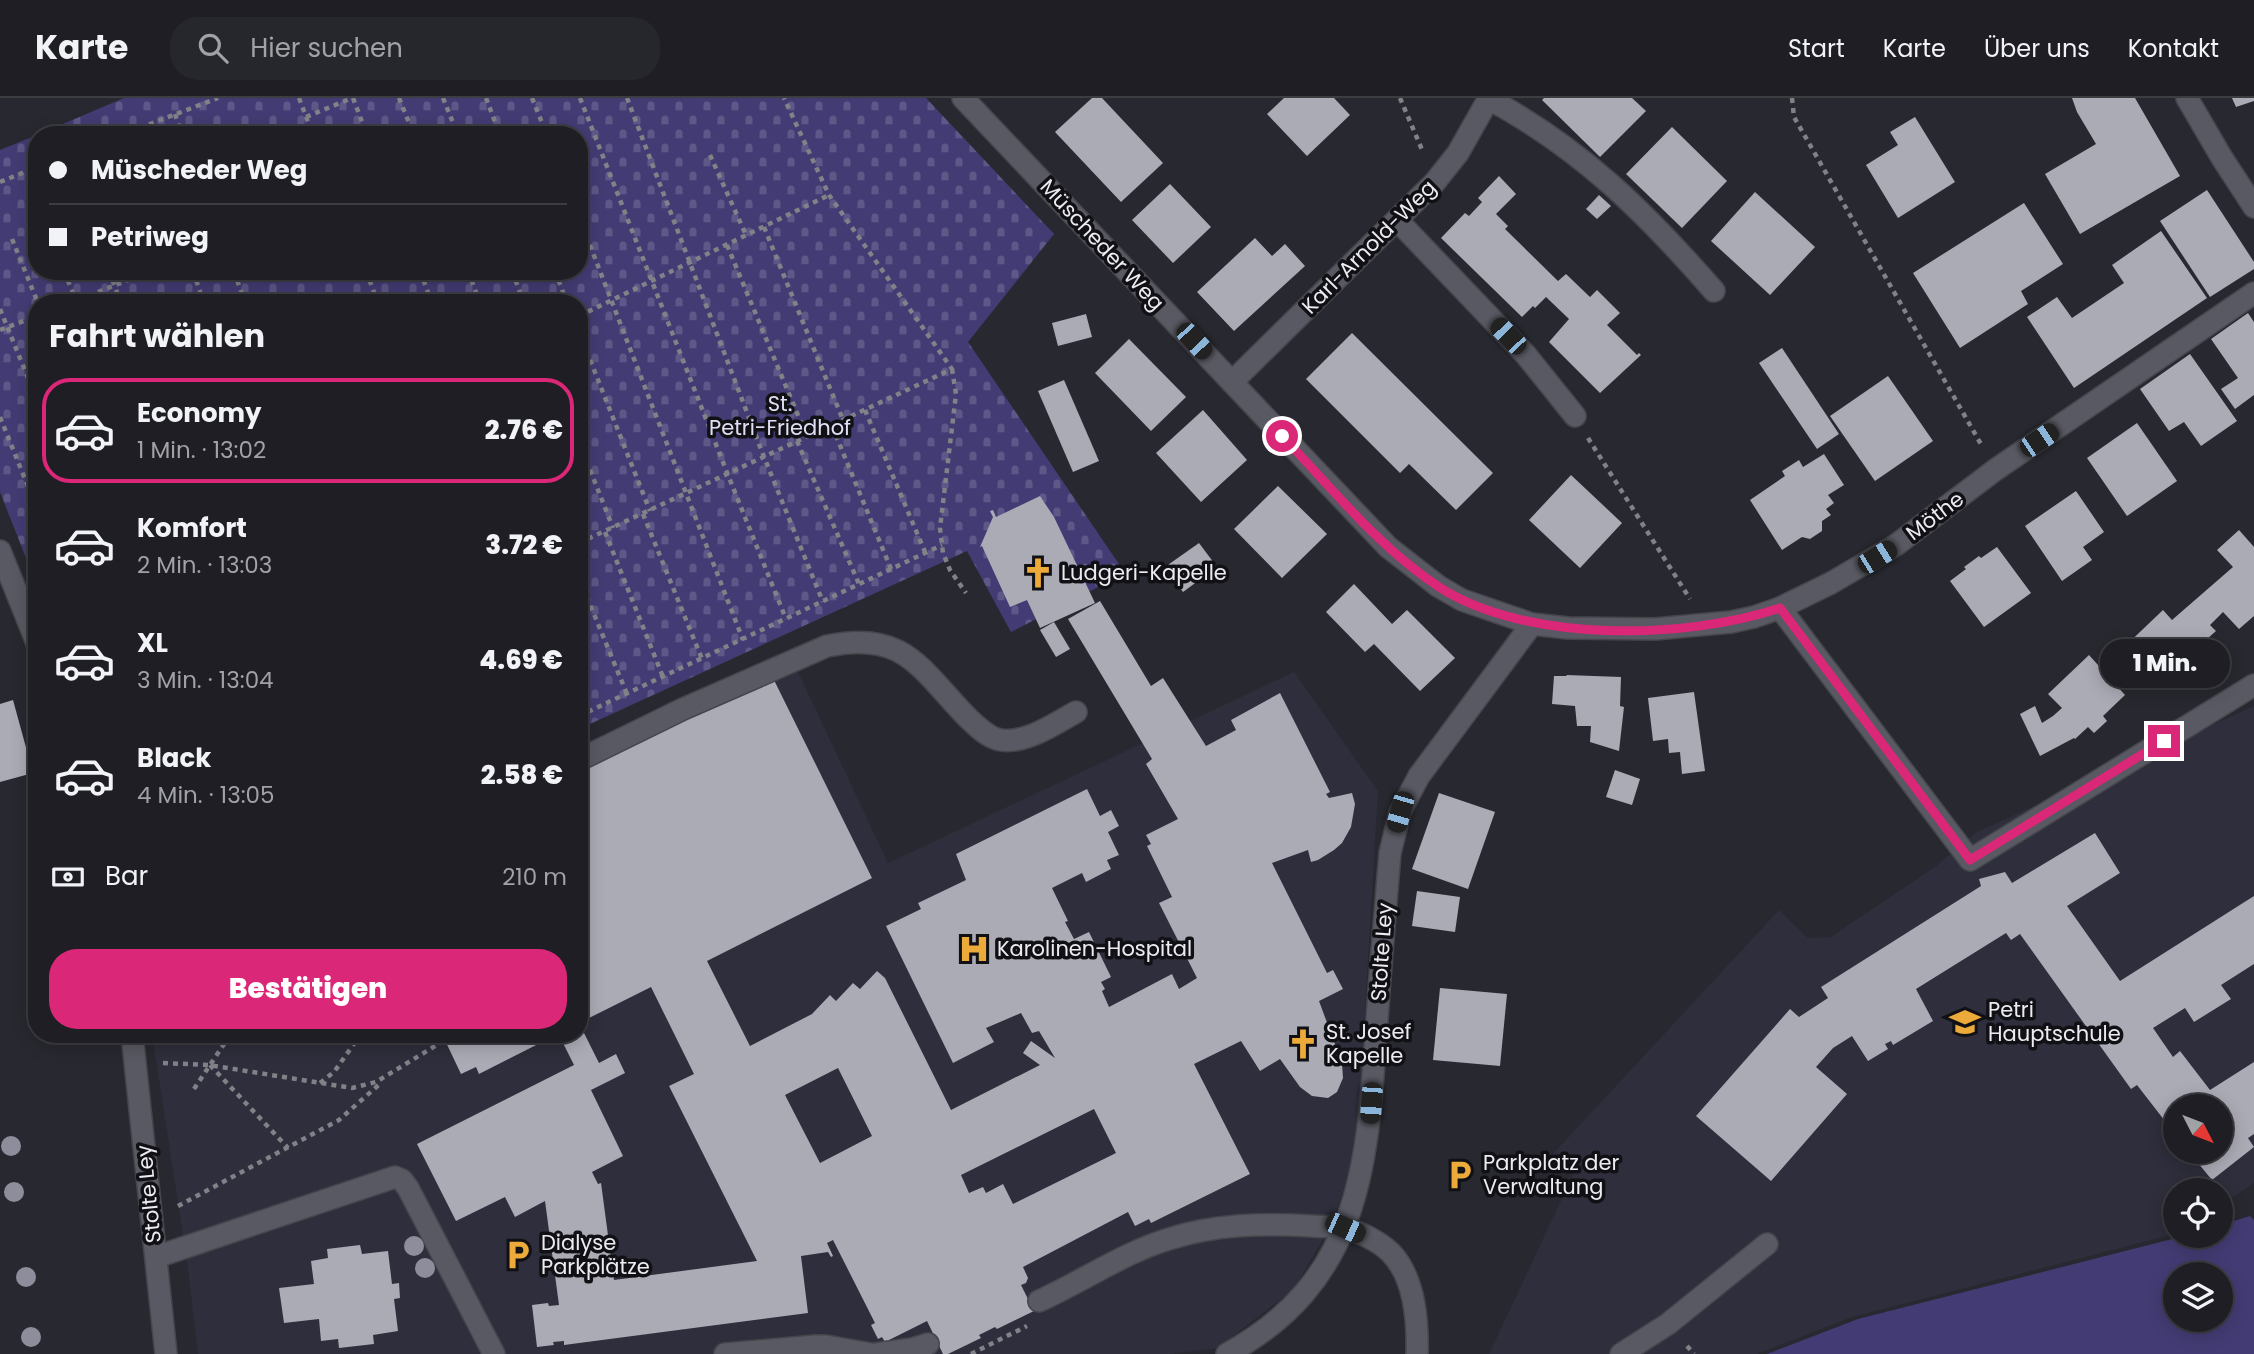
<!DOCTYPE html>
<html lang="de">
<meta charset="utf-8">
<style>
body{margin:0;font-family:Poppins,sans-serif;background:#26272c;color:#f1f3f6;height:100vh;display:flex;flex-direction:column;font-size:26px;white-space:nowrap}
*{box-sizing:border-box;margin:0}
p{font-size:23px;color:#a1a2a6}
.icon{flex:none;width:38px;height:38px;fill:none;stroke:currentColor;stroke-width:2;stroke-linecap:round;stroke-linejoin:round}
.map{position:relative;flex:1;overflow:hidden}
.side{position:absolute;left:28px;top:196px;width:560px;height:749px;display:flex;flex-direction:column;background:#1e1e24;border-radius:28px;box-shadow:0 4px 18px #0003,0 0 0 2px #3c3c41}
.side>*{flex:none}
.banner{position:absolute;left:28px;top:28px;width:560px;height:154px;border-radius:28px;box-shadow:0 4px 18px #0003,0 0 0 2px #3c3c41;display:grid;align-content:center;height:154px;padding:0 21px;background:#1e1e24}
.needle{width:46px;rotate:132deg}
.buttons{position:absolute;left:2163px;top:996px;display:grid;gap:14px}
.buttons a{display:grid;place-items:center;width:70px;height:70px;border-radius:50%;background:#1e1e24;box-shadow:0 4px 18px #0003,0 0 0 2px #3c3c41;font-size:35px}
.end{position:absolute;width:32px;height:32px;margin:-16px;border:9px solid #db2777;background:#fff;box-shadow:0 0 0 4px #fff}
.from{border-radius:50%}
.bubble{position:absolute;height:49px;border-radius:24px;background:#1e1e24;box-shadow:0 4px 18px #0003,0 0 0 2px #3c3c41;font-size:23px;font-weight:800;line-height:49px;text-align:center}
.car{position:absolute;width:21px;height:42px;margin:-21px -10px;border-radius:9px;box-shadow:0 0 5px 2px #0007;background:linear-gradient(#222 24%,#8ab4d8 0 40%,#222 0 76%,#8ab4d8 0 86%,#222 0)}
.banner b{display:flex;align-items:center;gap:24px;height:66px;font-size:26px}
.banner b+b{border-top:2px solid #3c3c41}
.banner i{width:18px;height:18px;background:#f1f3f6}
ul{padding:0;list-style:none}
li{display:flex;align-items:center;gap:21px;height:105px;margin:0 14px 10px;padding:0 7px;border:4px solid transparent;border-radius:28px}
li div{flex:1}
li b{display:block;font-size:26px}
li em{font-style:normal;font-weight:800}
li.active{border-color:#db2777}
li>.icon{width:63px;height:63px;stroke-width:1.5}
h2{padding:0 21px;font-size:32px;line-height:84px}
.pay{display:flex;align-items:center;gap:18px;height:77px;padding:0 21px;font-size:26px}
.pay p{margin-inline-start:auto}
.button{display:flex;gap:14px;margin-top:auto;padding:14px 21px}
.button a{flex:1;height:80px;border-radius:28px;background:#db2777;color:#fff;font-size:28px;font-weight:800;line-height:80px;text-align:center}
header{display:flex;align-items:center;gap:42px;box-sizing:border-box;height:98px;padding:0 35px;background:#1e1e24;border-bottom:2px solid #3c3c41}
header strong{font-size:33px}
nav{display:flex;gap:38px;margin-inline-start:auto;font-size:24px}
.search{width:490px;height:63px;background:#26272c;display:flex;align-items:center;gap:18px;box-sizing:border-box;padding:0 24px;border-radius:28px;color:#a1a2a6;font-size:26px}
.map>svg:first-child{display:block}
.built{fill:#2e2e3c;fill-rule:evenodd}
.cemetery{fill:url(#cemetery-stones)}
.park{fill:#433c74;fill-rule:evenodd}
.building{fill:#ababb6;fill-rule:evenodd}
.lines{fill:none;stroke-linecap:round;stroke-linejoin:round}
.minor-casing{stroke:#45454c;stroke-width:24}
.path{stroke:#818188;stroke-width:4.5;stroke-dasharray:5 5;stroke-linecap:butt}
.minor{stroke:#595963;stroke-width:21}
.tree{fill:#8d8d9c}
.route{stroke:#db2777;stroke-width:9}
.labels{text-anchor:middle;stroke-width:7;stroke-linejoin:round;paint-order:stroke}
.street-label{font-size:21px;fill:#ebebf1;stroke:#111115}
.park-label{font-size:21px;fill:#e0dff5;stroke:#111115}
.poi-label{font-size:21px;fill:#ebebf1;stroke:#111115;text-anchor:start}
</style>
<header>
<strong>Karte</strong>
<div class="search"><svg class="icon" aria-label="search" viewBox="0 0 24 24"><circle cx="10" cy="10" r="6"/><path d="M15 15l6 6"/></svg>Hier suchen</div>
<nav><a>Start</a><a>Karte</a><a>Über uns</a><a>Kontakt</a></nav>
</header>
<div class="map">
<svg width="2254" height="1256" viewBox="0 0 2254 1256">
<defs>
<pattern id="cemetery-stones" width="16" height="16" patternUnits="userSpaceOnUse" patternTransform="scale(1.75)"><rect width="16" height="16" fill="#433c74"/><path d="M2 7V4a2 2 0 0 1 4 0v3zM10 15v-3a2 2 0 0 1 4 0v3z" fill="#5e5888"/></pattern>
</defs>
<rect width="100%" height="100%" fill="#282830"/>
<g class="built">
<path d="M791 559 888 765 1294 574 1378 693 1357 1049 1334 1122 1294 1191 1218 1250 1169 1256H198L187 1163 152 936H579V647Z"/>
<path d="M2254 608V1085L2221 1107V1092H2175V1136L1852 1219 1757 1256H1489L1573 1077 1552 1057 1779 812 1808 840 1831 839 1936 768 1977 734ZM2175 1008H2221V1054H2175Z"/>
</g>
<path class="cemetery" d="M124 0H926L1054 136 968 244 1125 475 1011 534 967 453 579 631V205H37V488L0 394V52L37 37V173H579V37H37Z"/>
<path class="park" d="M2250 1118 2254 1122V1256H1767L1858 1221 2184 1138H2221V1127ZM2175 1176H2221V1222H2175Z"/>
<g class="building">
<path d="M1092 0H1102L1163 65 1121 104 1055 34Z"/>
<path d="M1284 0H1334L1350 17 1307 58 1267 16Z"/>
<path d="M1544 0H1632L1646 13 1600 59 1542 2Z"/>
<path d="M2072 0H2135L2180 78 2080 136 2045 76 2096 46 2077 14Z"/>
<path d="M2232 0H2254V3L2236 9Z"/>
<path d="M1915 19 1955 84 1898 120 1866 67 1898 47 1890 34Z"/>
<path d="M1672 29 1727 83 1682 130 1626 76Z"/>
<path d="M1499 78 1516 96 1496 116 1508 128 1505 131 1558 183 1566 176 1590 199 1597 192 1620 215 1607 227 1637 257 1639 255 1641 257 1600 295 1549 244 1569 221 1546 199 1535 210 1533 208 1522 219 1441 140 1465 115 1469 118 1482 104 1478 100Z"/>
<path d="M1170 86 1211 129 1173 165 1132 122Z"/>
<path d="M2207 92 2254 164V171L2210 199 2160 123Z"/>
<path d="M1755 94 1815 149 1770 197 1711 143Z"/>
<path d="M1599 97 1611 108 1597 121 1586 111Z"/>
<path d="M2024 105 2063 166 2021 193 2028 206 1960 250 1913 175Z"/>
<path d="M2161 133 2207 200 2074 290 2027 219 2057 199 2072 220 2124 185 2112 167Z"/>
<path d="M1255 140 1272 158 1285 146 1305 168 1234 233 1197 194Z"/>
<path d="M2248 215 2254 224V297L2235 311 2221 291 2238 280 2211 241Z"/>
<path d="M1086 216 1092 239 1058 248 1052 225Z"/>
<path d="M1352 235 1493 375 1456 412 1409 366 1400 375 1306 281Z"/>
<path d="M1129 241 1186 299 1151 333 1095 275Z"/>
<path d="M1782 250 1839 336 1817 351 1759 265Z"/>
<path d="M2190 256 2237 323 2201 348 2184 324 2169 333 2140 291Z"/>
<path d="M1888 278 1933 343 1875 383 1830 318Z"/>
<path d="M1064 282 1099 363 1073 374 1038 293Z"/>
<path d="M1203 312 1247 362 1201 404 1156 355Z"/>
<path d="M2137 325 2177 383 2127 418 2087 360Z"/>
<path d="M1824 356 1844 387 1828 397 1834 405 1826 411 1831 417 1822 423V433L1810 441 1802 439 1782 452 1750 402 1785 378 1782 373 1799 362 1803 369Z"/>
<path d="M1571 377 1622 425 1580 470 1529 422Z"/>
<path d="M1278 388 1327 436 1282 480 1234 431Z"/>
<path d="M2076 393 2104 434 2083 449 2092 462 2062 483 2025 428Z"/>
<path d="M1040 398 1054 419 1095 505 1040 530 1027 502 1010 509 982 448 980 449 993 419 990 413 993 412 996 419Z"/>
<path d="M2239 432 2254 449V518L2239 531 2223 514 2210 527 2216 533 2198 549 2194 546 2153 588 2120 553 2163 512 2172 522 2233 469 2217 452Z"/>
<path d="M1199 445 1217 469 1183 494 1165 469Z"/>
<path d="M1997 449 2031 495 1984 529 1950 483 1966 471 1964 469 1979 458 1981 460Z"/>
<path d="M1354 486 1392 526 1407 512 1455 560 1420 593 1374 546 1365 554 1326 514Z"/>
<path d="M1100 503 1151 588 1163 580 1206 648 1236 632 1231 622 1280 595 1330 694 1326 696 1329 700 1352 695 1355 706 1351 729 1342 745 1334 752 1318 762 1311 764 1308 752 1272 765 1327 875 1333 872 1343 891 1319 903 1342 965 1343 980 1337 994 1328 1000 1312 998 1300 989 1280 961 1260 973 1241 943 1194 966 1250 1076 1151 1125 1149 1121 1135 1128 1128 1114 1023 1169 1028 1180 1026 1185 1021 1187 1034 1213 997 1231 995 1229 979 1237 981 1240 948 1256H943L927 1223 885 1244 882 1239 878 1241 871 1227 875 1225 833 1142 827 1145 833 1158 831 1159 828 1154 801 1158 808 1215 564 1247V1243L553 1244 554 1247 537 1249 532 1207 548 1205 549 1208 559 1207 545 1103 515 1119 505 1099 456 1123 417 1046 574 967 559 937 579 936V672L771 576 872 780 707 863 750 948 812 916 830 897 836 903 853 885 860 891 877 873 885 880 951 1012 1040 967 1023 955 1031 943 1055 960 1039 933 1032 935 1021 915 986 930 994 944 953 965 886 828 921 811 918 805 966 782 956 756 1087 691 1100 718 1111 712 1119 728 1108 734 1119 757 1107 762 1111 771 1086 784 1082 775 1052 790 1068 823 1065 824 1074 841 1089 834 1111 879 1101 884 1105 891 1102 893 1109 909 1172 876 1179 891 1197 880 1159 805 1172 799 1147 748 1151 746 1146 737 1178 721 1146 666 1152 661 1068 521ZM651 889 694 976 669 988 757 1163 614 1182 601 1085 598 1086 592 1074 623 1058 591 992 625 975 616 956 599 965 579 925ZM838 970 872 1038 820 1065 785 997ZM1094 1011 1116 1055 1013 1106 1003 1086 986 1095 983 1089 969 1095 961 1077Z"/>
<path d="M1054 524 1070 551 1056 559 1040 532Z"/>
<path d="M2089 557 2125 597 2103 618 2107 623 2094 635 2088 629 2075 641 2074 640 2040 658 2020 616 2035 608 2042 625 2053 618 2062 610 2048 596Z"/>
<path d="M1566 577 1621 579 1620 608 1624 609 1619 653 1590 644 1591 628H1577L1575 608 1552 606 1554 578H1567Z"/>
<path d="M1694 594 1705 673 1682 676 1680 654 1669 655 1668 641 1653 643 1648 600Z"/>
<path d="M13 602 33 675 0 684V606Z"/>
<path d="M1615 672 1640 681 1632 707 1606 699Z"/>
<path d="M1439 695 1495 714 1468 791 1412 771Z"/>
<path d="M2095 735 2120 775 2067 808 2120 883 2254 798V866L2221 887 2231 901 2194 924 2185 910 2153 930 2173 959 2180 953 2210 992 2254 964V1036L2248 1040 2254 1049 2212 1082 2189 1054H2221V1008H2175V1036L2137 987 2131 991 2020 836 2011 842 2006 835 1916 891 1933 923 1893 947 1891 943 1885 946 1888 951 1868 963 1852 938 1833 950 1816 969 1847 996 1771 1083 1696 1018 1790 911 1799 919 1828 900 1821 889 1981 788 1979 781 2005 774 2012 785Z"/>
<path d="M1417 793 1460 799 1455 834 1412 828Z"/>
<path d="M1440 890 1507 896 1500 968 1433 962Z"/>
<path d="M442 936H558L479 976 476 969 461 976Z"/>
<path d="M360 1147 362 1156 388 1153 392 1186 399 1185 400 1200 394 1201 398 1233 373 1237 374 1246 339 1250 338 1241 321 1243 319 1221 284 1225 279 1190 314 1186 311 1163 328 1160 327 1151Z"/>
</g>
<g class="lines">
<g class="minor-casing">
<g id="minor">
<path d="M963 0 1388 449 1438 488 1462 502 1532 526 1568 530 1655 531 1731 524 1754 519 1780 510 1831 485 1896 447 1995 372 2254 195"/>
<path d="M2187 0 2222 60 2254 109"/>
<path d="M1489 1C1582 51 1646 115 1714 193"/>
<path d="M1398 123 1526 257 1575 318"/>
<path d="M1232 284 1435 84 1458 55 1489 0"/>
<path d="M0 453 37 545"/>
<path d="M1780 510 1970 762 2254 587"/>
<path d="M579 662 683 611 827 548C903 532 919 569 966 618 975 627 988 640 1001 642 1026 646 1056 625 1076 614"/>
<path d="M132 936 166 1256"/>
<path d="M156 1159 395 1079 402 1082 408 1090 494 1256"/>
<path d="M1039 1203C1081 1184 1125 1154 1169 1141 1215 1126 1264 1125 1312 1128 1322 1129 1334 1128 1344 1130 1359 1133 1380 1144 1391 1155 1415 1180 1418 1223 1417 1256"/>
<path d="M725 1256 815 1248H826L871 1256"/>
<path d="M876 1256 912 1251 928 1246"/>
<path d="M1227 1256C1359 1184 1367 1071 1376 936 1380 876 1385 815 1390 755L1400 714 1419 678 1532 526"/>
<path d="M1621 1256 1668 1226 1767 1146"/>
</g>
</g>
<g class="path">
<path d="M299 0 313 37"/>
<path d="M353 0 367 37"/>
<path d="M399 0 414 37"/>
<path d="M443 0 458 37"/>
<path d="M486 0 500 37"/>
<path d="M532 0 547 37"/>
<path d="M580 0 728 377 786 521"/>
<path d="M627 0 764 359 823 504"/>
<path d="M1400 0 1423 54"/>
<path d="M1792 0 1794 19 1982 348"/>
<path d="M175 16 182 37"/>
<path d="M306 19 352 0"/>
<path d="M121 37 218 0"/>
<path d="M710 57 746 137"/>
<path d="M0 84 37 69"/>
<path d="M35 100 37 104"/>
<path d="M579 119 743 542"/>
<path d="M764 129 843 322"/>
<path d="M12 141 38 205"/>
<path d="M727 147 807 339"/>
<path d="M64 173 77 205"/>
<path d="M109 173 121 205"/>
<path d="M193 173 204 205"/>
<path d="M234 173 245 205"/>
<path d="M366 173 378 205"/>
<path d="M420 173 432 205"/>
<path d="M468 173 480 205"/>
<path d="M512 173 524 205"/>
<path d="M555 173 567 205"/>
<path d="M70 205 151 173"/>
<path d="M0 211 37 302"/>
<path d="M579 218 829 97"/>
<path d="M0 232 37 218"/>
<path d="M579 234 650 413"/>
<path d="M952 271 956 296 940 430 943 455 950 472 966 495"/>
<path d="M865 312 925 454"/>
<path d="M0 319 29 391 37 387"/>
<path d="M832 328 891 471"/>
<path d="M1588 340 1690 501"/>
<path d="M797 343 859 486"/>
<path d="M579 344 613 430"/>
<path d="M643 416 702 561"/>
<path d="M605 434 663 579"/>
<path d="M579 445 952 271 829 97 784 0"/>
<path d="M579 480 627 596"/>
<path d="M579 591 588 614"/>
<path d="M579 618 942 447"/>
<path d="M163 965 209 967 352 990 376 984 445 942"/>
<path d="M210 967 288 1050"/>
<path d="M320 985 334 974 361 936"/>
<path d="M194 991 224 946 233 936"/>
<path d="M178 1108 339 1022 382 984"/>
<path d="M1687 1248 1694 1256"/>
<path d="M971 1256 1027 1228"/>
</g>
<use href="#minor" class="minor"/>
</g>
<g class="tree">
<circle cx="11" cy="1048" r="10"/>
<circle cx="14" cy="1094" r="10"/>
<circle cx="414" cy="1148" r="10"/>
<circle cx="425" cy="1170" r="10"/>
<circle cx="26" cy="1179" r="10"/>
<circle cx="31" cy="1239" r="10"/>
</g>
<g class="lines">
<path class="route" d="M1282 338C1332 390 1378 449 1439 489 1526 545 1684 542 1780 510L1970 762 2164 643"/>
</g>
<defs>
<g id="church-bare" transform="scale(2.415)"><path d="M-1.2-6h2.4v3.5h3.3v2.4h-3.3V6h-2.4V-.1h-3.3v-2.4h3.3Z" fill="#ebaa39" stroke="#111115" stroke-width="2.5" paint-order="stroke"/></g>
<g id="hospital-bare" transform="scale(2.415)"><path d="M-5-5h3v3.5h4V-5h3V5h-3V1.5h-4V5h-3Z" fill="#ebaa39" stroke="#111115" stroke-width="2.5" paint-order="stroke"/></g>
<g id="school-bare" transform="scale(2.415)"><path d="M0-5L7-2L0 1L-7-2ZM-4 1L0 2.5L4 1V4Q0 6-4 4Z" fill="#ebaa39" stroke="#111115" stroke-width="2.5" paint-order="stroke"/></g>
<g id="parking-bare" transform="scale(2.415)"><path d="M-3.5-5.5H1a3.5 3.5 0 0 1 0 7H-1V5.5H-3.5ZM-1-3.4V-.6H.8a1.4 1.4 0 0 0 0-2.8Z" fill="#ebaa39" stroke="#111115" stroke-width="2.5" paint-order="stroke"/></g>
</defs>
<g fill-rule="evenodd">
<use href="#church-bare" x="1038" y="475"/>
<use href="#hospital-bare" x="974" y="851"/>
<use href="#school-bare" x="1965" y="924"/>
<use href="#church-bare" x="1303" y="946"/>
<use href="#parking-bare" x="1460" y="1077"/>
<use href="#parking-bare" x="518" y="1157"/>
</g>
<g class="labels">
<g class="street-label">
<text transform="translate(1102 147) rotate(47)" y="7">Müscheder Weg</text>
<text transform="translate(1369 149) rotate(-45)" y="7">Karl-Arnold-Weg</text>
<text transform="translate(1935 418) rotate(-37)" y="7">Möthe</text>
<text transform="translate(1382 854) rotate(-86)" y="7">Stolte Ley</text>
<text transform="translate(149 1096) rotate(-96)" y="7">Stolte Ley</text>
</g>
<g class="park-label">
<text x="780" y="313">St.<tspan x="780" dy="24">Petri-Friedhof</tspan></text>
</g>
<g class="poi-label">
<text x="1061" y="482">Ludgeri-Kapelle</text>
<text x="997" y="858">Karolinen-Hospital</text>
<text x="1988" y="919">Petri<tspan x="1988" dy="24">Hauptschule</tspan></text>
<text x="1326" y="941">St. Josef<tspan x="1326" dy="24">Kapelle</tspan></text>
<text x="1483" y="1072">Parkplatz der<tspan x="1483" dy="24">Verwaltung</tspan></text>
<text x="541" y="1152">Dialyse<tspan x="541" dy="24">Parkplätze</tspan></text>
</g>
</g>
</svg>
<div class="buttons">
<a><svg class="needle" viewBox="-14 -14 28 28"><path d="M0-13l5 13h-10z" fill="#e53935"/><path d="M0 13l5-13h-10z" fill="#a1a2a6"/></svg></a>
<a><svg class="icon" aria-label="locate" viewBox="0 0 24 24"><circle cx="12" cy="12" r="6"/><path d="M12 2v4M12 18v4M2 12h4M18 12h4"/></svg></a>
<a><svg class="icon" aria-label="layers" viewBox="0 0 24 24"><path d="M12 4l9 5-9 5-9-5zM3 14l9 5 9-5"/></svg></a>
</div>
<i class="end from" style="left:1282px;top:338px"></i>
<i class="end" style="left:2164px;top:643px"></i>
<div class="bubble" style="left:2100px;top:541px;width:130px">1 Min.</div>
<i class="car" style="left:1508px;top:238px;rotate:316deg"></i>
<i class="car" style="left:1194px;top:243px;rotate:137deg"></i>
<i class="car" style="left:2039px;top:342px;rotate:56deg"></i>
<i class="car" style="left:1877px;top:459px;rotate:58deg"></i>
<i class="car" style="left:1400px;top:714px;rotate:196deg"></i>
<i class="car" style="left:1371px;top:1005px;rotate:184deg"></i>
<i class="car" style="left:1345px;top:1130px;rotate:114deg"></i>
<div class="banner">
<b><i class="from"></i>Müscheder Weg</b>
<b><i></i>Petriweg</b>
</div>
<section class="side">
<h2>Fahrt wählen</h2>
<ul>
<li class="active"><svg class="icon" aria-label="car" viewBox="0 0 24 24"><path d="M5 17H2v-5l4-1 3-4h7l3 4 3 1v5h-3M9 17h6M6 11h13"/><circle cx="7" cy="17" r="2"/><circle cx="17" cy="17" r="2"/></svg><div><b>Economy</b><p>1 Min. · 13:02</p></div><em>2.76 €</em></li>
<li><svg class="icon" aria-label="car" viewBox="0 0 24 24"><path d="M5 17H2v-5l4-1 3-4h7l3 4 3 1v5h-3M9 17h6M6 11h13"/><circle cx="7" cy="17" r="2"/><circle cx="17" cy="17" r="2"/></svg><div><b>Komfort</b><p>2 Min. · 13:03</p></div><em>3.72 €</em></li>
<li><svg class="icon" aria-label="car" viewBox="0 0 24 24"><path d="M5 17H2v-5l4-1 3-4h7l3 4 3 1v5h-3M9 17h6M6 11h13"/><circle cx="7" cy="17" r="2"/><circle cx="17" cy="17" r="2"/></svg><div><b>XL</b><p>3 Min. · 13:04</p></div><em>4.69 €</em></li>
<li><svg class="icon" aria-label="car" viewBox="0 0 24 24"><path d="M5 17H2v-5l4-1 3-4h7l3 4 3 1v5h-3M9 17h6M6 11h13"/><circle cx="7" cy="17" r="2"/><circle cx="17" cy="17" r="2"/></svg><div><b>Black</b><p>4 Min. · 13:05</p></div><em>2.58 €</em></li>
</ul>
<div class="pay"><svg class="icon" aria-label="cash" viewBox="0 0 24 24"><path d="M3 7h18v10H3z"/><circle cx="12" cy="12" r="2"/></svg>Bar<p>210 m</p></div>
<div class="button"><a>Bestätigen</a></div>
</section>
</div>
